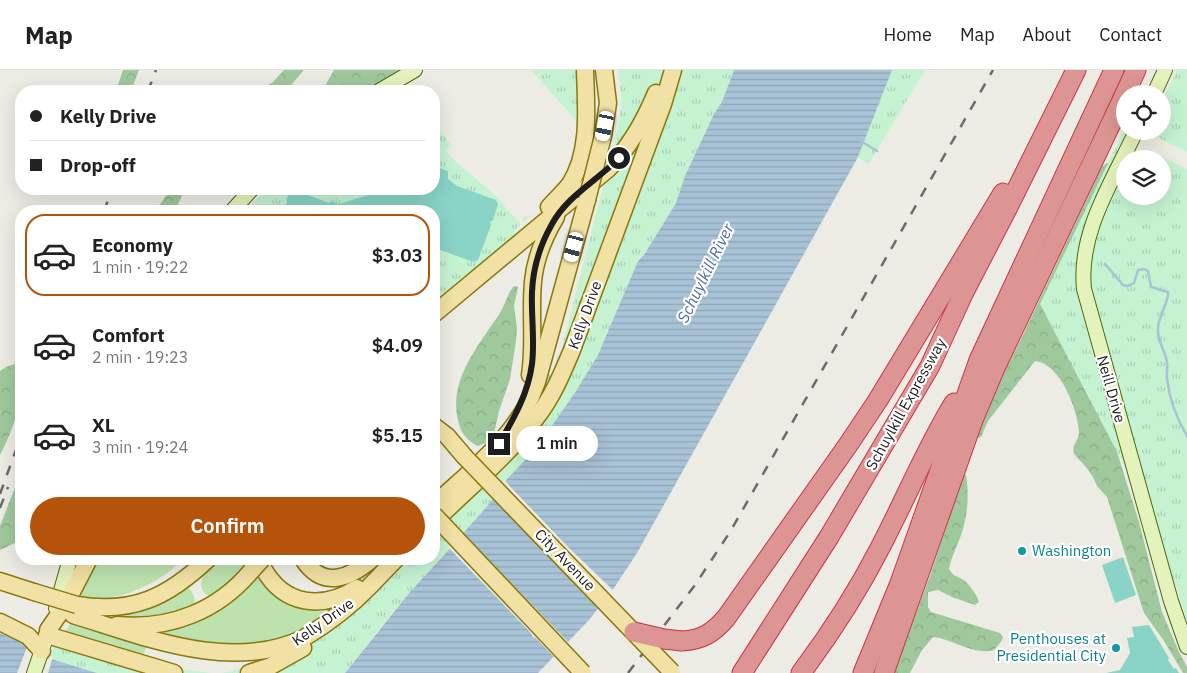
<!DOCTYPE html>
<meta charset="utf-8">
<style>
body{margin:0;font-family:"IBM Plex Sans",sans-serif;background:#f2f2f2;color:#222;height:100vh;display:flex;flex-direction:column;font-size:19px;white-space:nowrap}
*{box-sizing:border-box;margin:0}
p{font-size:16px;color:#767676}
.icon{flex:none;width:28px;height:28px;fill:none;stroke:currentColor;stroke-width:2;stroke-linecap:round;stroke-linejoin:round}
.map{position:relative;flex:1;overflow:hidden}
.panel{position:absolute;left:15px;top:135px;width:425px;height:360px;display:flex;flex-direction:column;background:#fff;border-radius:20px;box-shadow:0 5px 20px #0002}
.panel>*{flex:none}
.top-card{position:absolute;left:15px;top:15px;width:425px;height:110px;border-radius:20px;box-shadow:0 5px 20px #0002;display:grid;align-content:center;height:110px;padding:0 15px;background:#fff}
.buttons{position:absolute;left:1116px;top:15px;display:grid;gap:10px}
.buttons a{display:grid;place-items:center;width:55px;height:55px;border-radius:50%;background:#fff;box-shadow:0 5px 20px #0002;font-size:25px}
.end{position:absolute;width:22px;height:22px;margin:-11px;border:6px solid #1d1d1d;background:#fff;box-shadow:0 0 0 2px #fff}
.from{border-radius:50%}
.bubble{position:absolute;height:35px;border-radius:18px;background:#fff;box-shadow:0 5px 20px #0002;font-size:16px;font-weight:600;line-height:35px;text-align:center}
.car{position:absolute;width:15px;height:30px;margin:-15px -8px;border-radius:6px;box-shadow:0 0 4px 1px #0007;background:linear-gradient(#fff 24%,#345 0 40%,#fff 0 76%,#345 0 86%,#fff 0)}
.top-card b{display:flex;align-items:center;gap:18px;height:48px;font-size:19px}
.top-card b+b{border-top:1px solid #e0e0e0}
.top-card i{width:12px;height:12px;background:#222}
ul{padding:9px 0 0;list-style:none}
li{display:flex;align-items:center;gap:15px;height:82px;margin:0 10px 8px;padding:0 5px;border:2px solid transparent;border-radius:20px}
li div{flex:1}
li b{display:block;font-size:19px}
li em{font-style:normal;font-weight:600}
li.on{border-color:#b45309}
li>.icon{width:45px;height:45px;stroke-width:1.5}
.cta{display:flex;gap:10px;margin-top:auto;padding:10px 15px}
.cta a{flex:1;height:58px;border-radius:30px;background:#b45309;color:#fff;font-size:20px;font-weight:600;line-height:58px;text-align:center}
header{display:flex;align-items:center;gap:30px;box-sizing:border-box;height:70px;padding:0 25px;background:#fff;border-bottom:1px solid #e0e0e0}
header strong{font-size:24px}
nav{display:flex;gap:28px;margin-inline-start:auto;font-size:18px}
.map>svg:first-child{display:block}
.grass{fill:#bde2ae}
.forest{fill:url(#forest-crowns)}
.park{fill:url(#park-tufts)}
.pitch{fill:#89d4c7}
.water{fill:url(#water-rules);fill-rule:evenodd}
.pier{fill:#edece4}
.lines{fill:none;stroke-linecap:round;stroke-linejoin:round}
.stream{stroke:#a8c2d6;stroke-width:2.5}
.secondary-casing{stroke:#4c6810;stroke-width:16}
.primary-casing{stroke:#87780f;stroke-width:19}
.highway-casing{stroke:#c63649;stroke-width:21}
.secondary{stroke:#e4f2bc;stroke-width:14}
.primary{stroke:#f2e1a4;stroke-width:16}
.highway{stroke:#dd9593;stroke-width:19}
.rail{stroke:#6b6b6b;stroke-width:2.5;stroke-dasharray:10 10;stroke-linecap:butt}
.primary-bridge-casing{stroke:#87780f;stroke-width:19;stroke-linecap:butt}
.highway-bridge-casing{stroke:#c63649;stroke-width:21;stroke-linecap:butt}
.primary-bridge{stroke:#f2e1a4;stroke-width:16}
.highway-bridge{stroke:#dd9593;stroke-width:19}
.route{stroke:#1d1d1d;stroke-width:6}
.culture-dot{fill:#0f9aa8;stroke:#fff;stroke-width:2}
.labels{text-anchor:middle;stroke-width:4.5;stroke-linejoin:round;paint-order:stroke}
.street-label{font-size:15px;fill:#1d1d1d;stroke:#fff}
.culture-label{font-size:15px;fill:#0d838f;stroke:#fff;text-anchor:start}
.water-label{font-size:16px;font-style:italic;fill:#546aa2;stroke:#fff}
</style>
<header>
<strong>Map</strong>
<nav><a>Home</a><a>Map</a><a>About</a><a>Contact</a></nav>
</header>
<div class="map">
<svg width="1187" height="603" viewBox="0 0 1187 603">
<defs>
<pattern id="forest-crowns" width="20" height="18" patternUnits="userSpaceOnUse" patternTransform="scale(1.25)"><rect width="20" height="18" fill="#a0c89d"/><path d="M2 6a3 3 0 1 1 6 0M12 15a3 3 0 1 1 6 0" fill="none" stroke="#89ab87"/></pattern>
<pattern id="park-tufts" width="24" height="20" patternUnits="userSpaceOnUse" patternTransform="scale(1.25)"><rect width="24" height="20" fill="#c5f3d2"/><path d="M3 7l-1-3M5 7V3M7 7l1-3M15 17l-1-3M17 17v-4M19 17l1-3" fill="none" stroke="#a9d0b4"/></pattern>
<pattern id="water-rules" width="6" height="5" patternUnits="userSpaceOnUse" patternTransform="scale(1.25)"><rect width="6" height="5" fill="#a8c2d6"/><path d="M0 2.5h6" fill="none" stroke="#90a6b7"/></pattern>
</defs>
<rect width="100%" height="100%" fill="#edece4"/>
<g class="grass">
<path d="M98 489H183C157 516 117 533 79 528Z"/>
<path d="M216 489H255L264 509 340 533 301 561 274 571 220 577 154 564 190 552 239 507 210 527C191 517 207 498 216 489Z"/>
<path d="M187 518C193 520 196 530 194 536L163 547 114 548 115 544 159 532Z"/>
<path d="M71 553 146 577 142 588 63 564Z"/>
</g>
<g class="forest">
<path d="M123 0H139L131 21H116Z"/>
<path d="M284 0H304L286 21H258L273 12Z"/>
<path d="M334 0H402L364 21H320L326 14Z"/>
<path d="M1107 93 1109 94 1079 167 1073 213 1111 363 1139 452 1162 542 1179 582 1187 597V603H1183L1164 571 1144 543 1107 427 1097 416 1093 407 1086 397 1074 384C1071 375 1079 371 1079 362 1078 340 1060 293 1035 291L988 351 981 367 977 368 989 333 1023 265 1102 97Z"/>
<path d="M171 119H185L175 141H155Z"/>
<path d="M514 216 518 217 514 236 517 258 516 271 510 309 499 341 494 364 488 372 478 376C467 371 460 362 458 350 448 310 479 275 500 243 505 235 507 224 514 216Z"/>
<path d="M18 293C31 316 11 364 0 385V301L6 297Z"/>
<path d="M21 402V467L17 472 0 480V456Z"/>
<path d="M963 405H966C969 423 968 441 963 459 959 473 952 484 949 499 953 506 956 506 962 509 968 512 978 526 979 532L975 535 952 527 938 520 928 522V537L931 542 1000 563 1003 567 1001 572 994 580C974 586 953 569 933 567L922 580 910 603H894L931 503 947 455 958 410Z"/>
</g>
<g class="park">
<path d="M531 0H579C582 40 585 88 558 119L515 160V164L472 205 466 207 434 234V141H246L266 119H434V55L452 75 446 81 453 89 496 126 519 153 522 154 524 146 528 147C562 117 578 101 579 54Z"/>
<path d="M618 0H734L722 32 714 44 685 106 676 133 644 185 638 191 598 285 576 321 556 350 532 383 508 408 489 434 445 484 432 497 378 560 345 603H221L262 595 344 531 354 515 384 489H434V445L546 304 553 305 557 285H560L604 113 617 101 615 84 612 81C620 51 624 31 618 0Z"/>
<path d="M892 0H925L868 95 858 87Z"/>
<path d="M1177 0H1187V82L1157 67 1154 61H1162L1163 29Z"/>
<path d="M1125 58V61H1129C1119 81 1110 101 1101 121 1084 159 1072 186 1078 229L1127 401 1040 234Z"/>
<path d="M1154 83 1187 99V550L1155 453 1090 222 1089 195 1096 161 1125 100V126H1162V89H1134L1142 84Z"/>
<path d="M59 564 170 598 212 603H44Z"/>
</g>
<g class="pitch">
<path d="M434 96 448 101V109L457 116 496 130 498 134 493 150 490 152 491 155 478 190 473 192 435 178 434 180V141H275L277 134 285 137 287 131 286 130 292 119 329 133 330 131 339 134 388 119H434Z"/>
<path d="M1123 487 1136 525 1115 533 1102 495Z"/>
<path d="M1149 555 1169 588 1168 590 1174 599 1176 598 1179 603H1106L1120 600 1130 583 1127 568 1134 567 1132 557Z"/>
</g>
<g class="water">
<path d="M734 0H892L858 87 637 483 614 518 589 550 538 603H345L410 522 445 484 489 434 508 408 532 383 556 350 576 321 598 285 638 191 644 185 676 133 685 106 714 44 722 32ZM544 548 548 552 534 568 531 564Z"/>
<path d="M0 563 25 574 27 577 48 588 97 603H0Z"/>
</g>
<g class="pier">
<path d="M504 410 569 478 614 521 600 539 492 426Z"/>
<path d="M461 461 569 573 555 588 448 477Z"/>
<path d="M27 577 53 587 48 603H17Z"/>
</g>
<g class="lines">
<g class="stream">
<path d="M861 71 877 81"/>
<path d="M1105 194 1123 215 1128 216 1134 213 1138 200 1144 199 1148 201 1151 217 1168 222C1169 232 1158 246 1158 259 1157 271 1165 280 1167 292 1168 297 1166 303 1167 308 1169 328 1177 349 1187 366"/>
</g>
<g class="secondary-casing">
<g id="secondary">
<path d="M379 21 415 0"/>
<path d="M1154 24 1165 0"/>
<path d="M1136 61C1113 111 1078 162 1084 219L1171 531 1187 577"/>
<path d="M232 141 252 119"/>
<path d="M56 538 70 489"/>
<path d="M34 603 45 571"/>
</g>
</g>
<g class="primary-casing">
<g id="primary">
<path d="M603 66 608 33 604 0"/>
<path d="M549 137C556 129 564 122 570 114 591 81 586 37 585 0"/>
<path d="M434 244 608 99C630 77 644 52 656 23"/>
<path d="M530 305C535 274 530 243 533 212 535 189 544 167 556 147"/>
<path d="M434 356 447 366 464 386"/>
<path d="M434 435C473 398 519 365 537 312L587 130"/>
<path d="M434 452C468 418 507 387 536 348 552 328 562 304 572 280L663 34 673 0"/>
<path d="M303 489C323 520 350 508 372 489"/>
<path d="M263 498C284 536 322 540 357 518"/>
<path d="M0 511 34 522"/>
<path d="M77 535C133 544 168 527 208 489"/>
<path d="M73 545C146 567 230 603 304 568 327 554 351 536 370 516 379 507 387 498 396 489"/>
<path d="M0 552 28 566 42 581"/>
<path d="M117 555C170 560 218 541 252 500"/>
<path d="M48 560 64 537 89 489"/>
<path d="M47 565 174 603"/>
<path d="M249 603 271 596 303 578"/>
</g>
</g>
<g class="highway-casing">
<g id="highway">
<path d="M1125 24 1136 0"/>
<path d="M682 571C702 570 713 563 726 548L848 375 878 330 1003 123"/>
<path d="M742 603 829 467 930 296 963 224 1009 135 1076 0"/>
<path d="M801 603C831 563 858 521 881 476 906 428 926 379 954 333"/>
<path d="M863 603 900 513 979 290 1114 0"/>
<path d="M884 603 973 350 995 298 1125 24"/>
</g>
</g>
<use href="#secondary" class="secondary"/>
<use href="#primary" class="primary"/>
<use href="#highway" class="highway"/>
<g class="rail">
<path d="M148 21 156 0"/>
<path d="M104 141 112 119"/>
<path d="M0 424 21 366"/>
<path d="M0 438 8 417"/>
<path d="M628 603 695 515 730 462 993 0"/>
</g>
<g class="primary-bridge-casing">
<g id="primary-bridge">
<path d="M587 130 603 66"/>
<path d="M464 386 672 602"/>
<path d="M434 445 583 603"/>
<path d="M252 500 262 489"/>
<path d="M34 522 77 535"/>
</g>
</g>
<g class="highway-bridge-casing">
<path id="highway-bridge" d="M634 562 664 569 682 571"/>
</g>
<use href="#primary-bridge" class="primary-bridge"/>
<use href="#highway-bridge" class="highway-bridge"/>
</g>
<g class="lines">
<path class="route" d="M499 374C514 348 528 324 532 294 535 270 531 246 532 222 533 198 540 175 552 154 567 126 598 110 619 88"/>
</g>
<g class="culture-dot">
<circle cx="1022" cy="481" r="5"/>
<circle cx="1116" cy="578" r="5"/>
</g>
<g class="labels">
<g class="street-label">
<text transform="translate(585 245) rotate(-70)" y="5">Kelly Drive</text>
<text transform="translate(1111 319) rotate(74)" y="5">Neill Drive</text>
<text transform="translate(906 334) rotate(-61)" y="5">Schuylkill Expressway</text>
<text transform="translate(565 490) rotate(46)" y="5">City Avenue</text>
<text transform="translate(323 552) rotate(-35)" y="5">Kelly Drive</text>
</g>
<g class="culture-label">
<text x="1032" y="486">Washington</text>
<text x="1106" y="574" text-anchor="end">Penthouses at<tspan x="1106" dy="17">Presidential City</tspan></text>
</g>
<g class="water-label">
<text transform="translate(705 203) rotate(-64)" y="6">Schuylkill River</text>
</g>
</g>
</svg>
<div class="buttons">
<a><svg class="icon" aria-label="locate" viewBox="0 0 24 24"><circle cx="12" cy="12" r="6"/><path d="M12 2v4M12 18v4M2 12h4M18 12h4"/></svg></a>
<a><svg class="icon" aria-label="layers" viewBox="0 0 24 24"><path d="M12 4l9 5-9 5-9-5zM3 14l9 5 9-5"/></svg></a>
</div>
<i class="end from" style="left:619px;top:88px"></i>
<i class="end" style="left:499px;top:374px"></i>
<div class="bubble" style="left:516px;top:356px;width:82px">1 min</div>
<i class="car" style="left:605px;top:56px;rotate:192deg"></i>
<i class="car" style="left:574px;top:177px;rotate:195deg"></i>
<div class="top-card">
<b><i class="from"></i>Kelly Drive</b>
<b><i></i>Drop-off</b>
</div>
<section class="panel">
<ul>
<li class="on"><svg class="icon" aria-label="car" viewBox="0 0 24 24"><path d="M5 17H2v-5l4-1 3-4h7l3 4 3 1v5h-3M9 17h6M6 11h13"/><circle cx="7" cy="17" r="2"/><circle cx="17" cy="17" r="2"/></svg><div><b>Economy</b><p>1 min · 19:22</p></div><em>$3.03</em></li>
<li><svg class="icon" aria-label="car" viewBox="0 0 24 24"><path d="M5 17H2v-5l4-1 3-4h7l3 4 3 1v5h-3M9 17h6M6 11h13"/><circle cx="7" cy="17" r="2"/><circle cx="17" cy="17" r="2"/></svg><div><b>Comfort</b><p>2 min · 19:23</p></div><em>$4.09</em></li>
<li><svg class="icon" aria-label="car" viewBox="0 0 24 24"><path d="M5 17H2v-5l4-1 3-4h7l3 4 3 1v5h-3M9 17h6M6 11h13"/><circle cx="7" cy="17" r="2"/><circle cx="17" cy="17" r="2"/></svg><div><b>XL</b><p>3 min · 19:24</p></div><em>$5.15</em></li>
</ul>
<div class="cta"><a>Confirm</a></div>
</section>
</div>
